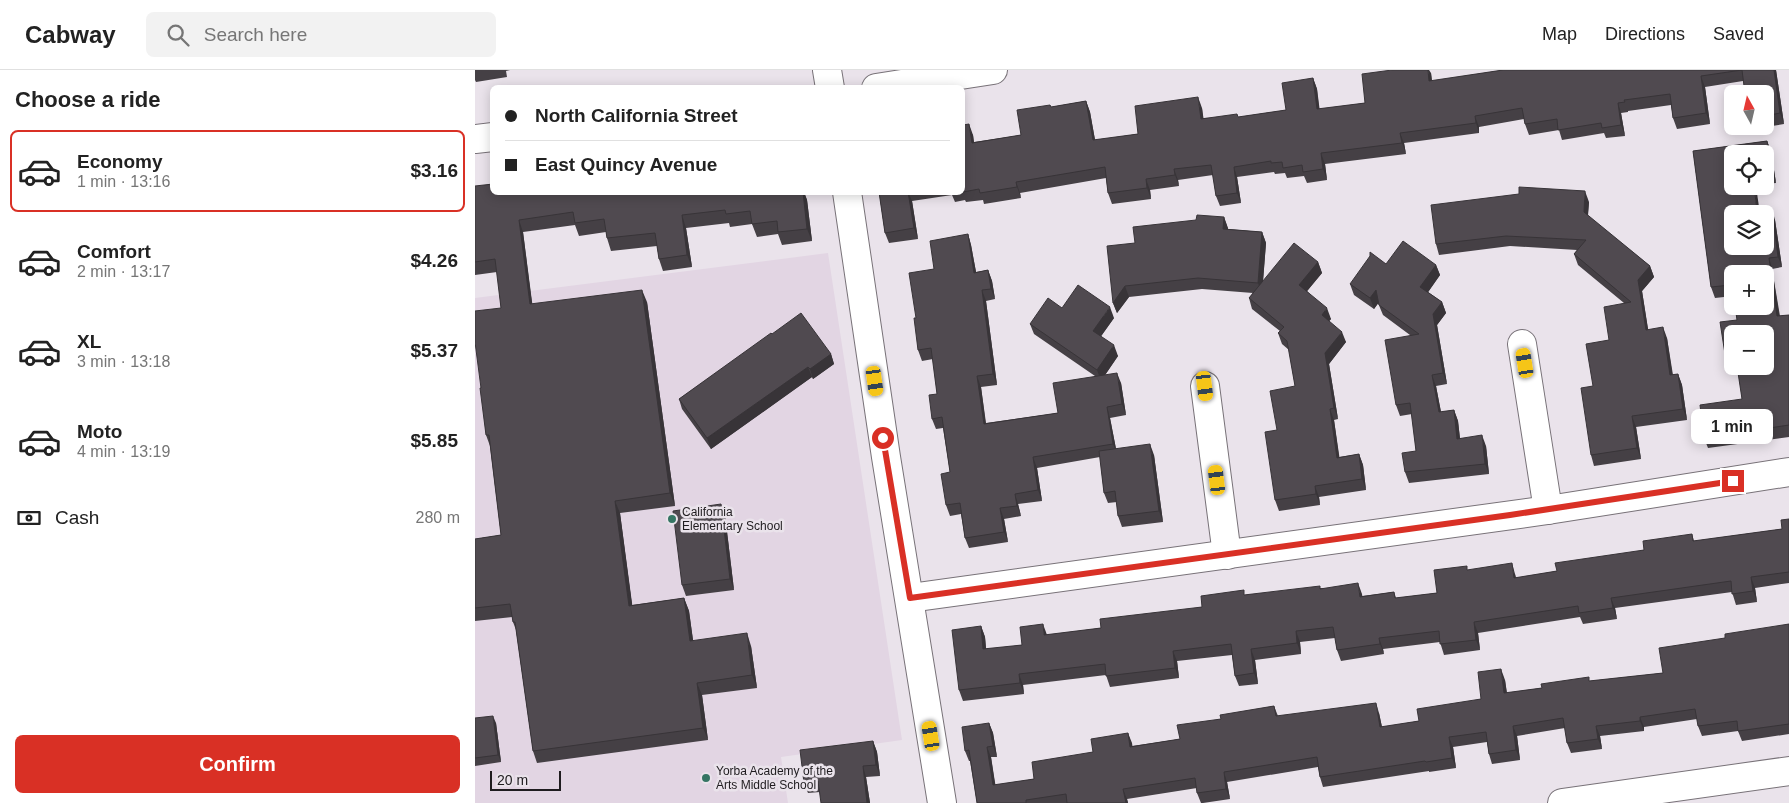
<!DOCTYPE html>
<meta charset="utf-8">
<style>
body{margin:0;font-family:Helvetica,sans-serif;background:#f2f2f2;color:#222;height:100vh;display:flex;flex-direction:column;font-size:19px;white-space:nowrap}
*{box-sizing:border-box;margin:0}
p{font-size:16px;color:#767676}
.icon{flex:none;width:28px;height:28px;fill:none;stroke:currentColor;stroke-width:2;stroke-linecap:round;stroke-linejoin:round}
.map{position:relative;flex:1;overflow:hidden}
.sheet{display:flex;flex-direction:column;background:#fff;width:475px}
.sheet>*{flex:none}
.guide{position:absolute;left:15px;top:15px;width:475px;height:110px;border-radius:8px;box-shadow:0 2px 12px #0003;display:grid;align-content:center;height:110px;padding:0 15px;background:#fff}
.needle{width:32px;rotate:352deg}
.controls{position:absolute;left:1249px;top:15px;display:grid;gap:10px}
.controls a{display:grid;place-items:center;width:50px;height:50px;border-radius:8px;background:#fff;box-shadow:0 2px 12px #0003;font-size:25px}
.scale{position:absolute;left:15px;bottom:12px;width:71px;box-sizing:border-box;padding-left:5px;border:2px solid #1f1c1f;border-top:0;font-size:14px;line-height:18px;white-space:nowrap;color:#1f1c1f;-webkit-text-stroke:4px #eae3eb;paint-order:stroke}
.end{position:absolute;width:22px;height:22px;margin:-11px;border:6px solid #d93025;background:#fff;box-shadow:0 0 0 2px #fff}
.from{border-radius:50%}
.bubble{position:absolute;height:35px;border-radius:8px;background:#fff;box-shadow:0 2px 12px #0003;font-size:16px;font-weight:700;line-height:35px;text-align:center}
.car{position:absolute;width:15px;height:30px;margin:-15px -8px;border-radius:6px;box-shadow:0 0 4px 1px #0007;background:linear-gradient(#f5c518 24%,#345 0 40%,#f5c518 0 76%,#345 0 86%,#f5c518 0)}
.guide b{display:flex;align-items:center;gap:18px;height:48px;font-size:19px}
.guide b+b{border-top:1px solid #e0e0e0}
.guide i{width:12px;height:12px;background:#222}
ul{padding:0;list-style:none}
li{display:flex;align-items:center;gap:15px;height:82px;margin:0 10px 8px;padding:0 5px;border:2px solid transparent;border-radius:8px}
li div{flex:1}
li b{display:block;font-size:19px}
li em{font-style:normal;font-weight:700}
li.selected{border-color:#d93025}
li>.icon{width:45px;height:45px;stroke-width:1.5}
h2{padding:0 15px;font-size:22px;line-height:60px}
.pay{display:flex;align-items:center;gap:12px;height:55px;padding:0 15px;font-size:19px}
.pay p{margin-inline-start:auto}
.button{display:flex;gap:10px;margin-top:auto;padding:10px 15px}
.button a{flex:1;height:58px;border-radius:8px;background:#d93025;color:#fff;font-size:20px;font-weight:700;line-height:58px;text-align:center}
header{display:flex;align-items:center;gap:30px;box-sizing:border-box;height:70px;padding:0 25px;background:#fff;border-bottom:1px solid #e0e0e0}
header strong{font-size:24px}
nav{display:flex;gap:28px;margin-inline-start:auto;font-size:18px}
.search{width:350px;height:45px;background:#f2f2f2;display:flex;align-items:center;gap:12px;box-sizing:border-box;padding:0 18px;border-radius:8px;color:#767676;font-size:19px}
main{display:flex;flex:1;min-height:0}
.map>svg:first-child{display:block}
.built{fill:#e2d5e3}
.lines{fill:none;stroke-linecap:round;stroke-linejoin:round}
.minor-casing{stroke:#787278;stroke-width:30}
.minor{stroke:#fff;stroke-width:28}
.wall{fill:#454045}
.shaded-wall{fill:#383438}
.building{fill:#504a50;stroke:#383438;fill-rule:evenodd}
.route{stroke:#d93025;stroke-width:6}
.poi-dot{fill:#357563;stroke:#eae3eb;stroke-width:2}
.labels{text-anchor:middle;stroke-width:5;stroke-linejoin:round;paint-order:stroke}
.poi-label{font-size:12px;fill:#1f1c1f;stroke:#eae3eb;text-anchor:start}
</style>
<header>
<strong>Cabway</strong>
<div class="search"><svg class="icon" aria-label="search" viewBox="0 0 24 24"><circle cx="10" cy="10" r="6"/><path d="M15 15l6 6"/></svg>Search here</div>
<nav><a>Map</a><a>Directions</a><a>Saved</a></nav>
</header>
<main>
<section class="sheet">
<h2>Choose a ride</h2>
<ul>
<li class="selected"><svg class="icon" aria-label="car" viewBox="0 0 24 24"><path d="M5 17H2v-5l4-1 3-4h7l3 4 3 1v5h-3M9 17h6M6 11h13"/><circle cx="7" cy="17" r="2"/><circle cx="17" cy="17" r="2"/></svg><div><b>Economy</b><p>1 min · 13:16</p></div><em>$3.16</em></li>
<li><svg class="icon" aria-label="car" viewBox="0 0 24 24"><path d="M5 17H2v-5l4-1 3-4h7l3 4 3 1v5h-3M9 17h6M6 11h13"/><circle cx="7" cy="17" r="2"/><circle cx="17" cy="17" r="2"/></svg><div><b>Comfort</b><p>2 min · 13:17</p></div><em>$4.26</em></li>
<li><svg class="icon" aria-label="car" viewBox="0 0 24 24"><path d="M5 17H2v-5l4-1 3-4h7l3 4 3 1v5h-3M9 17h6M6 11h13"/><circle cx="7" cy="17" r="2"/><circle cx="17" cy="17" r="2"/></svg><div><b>XL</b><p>3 min · 13:18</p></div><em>$5.37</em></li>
<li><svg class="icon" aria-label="car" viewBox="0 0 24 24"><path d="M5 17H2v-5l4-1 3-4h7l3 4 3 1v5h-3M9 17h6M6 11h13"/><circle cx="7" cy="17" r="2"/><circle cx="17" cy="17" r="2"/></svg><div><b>Moto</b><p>4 min · 13:19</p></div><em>$5.85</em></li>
</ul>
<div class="pay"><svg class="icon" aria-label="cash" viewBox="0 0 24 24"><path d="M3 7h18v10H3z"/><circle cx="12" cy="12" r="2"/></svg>Cash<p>280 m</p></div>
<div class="button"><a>Confirm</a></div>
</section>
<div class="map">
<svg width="1314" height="733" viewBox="0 0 1314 733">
<rect width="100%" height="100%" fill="#eae3eb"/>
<path class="built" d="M353 183 427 670 306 687 313 733H0V228Z"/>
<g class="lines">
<g class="minor-casing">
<g id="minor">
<path d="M352 0 355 18"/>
<path d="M401 18 518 0"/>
<path d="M0 69 18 67"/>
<path d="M372 122 411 387 467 733"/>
<path d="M1047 274 1073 440"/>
<path d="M730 316 752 485"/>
<path d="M435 528 1073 440 1314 402"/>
<path d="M1087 733 1314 701"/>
</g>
</g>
<use href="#minor" class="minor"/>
</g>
<g class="wall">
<path d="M0 0H35L31 1 32 7 1 12 0 10Z"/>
<path d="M1028 0H1301L1309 54 1278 59 1277 56H1290V24L1268 11 1230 17 1235 54 1202 59 1198 48 1196 35 1153 41V42L1146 43 1150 66 1131 68 1129 63 1087 70 1084 60 1054 65 1050 54 1049 49 1004 57V63L929 73 931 84 850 94 852 110 832 113 829 106 812 108 810 103 800 104 799 102 762 107 766 133 745 136 741 126 738 105 703 110 704 116 675 120 676 129 637 134 633 123 631 108 545 123 546 128 509 134 508 130 491 132 490 130 480 132 477 125 437 131 443 169 414 173 410 163 404 122H488V55L498 65 499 72 546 65 575 35 576 37 611 31 615 42 620 70 663 64 727 38 728 48 764 47 811 40 838 8 842 19 844 39 890 33 956 3 957 11Z"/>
<path d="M1292 71 1296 81 1301 113 1290 114V84H1258L1285 141 1300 150 1307 197 1297 199 1305 246 1314 245V367L1233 378 1229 368 1267 329 1258 264V294L1254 295 1250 284 1262 250 1258 204V226L1240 228 1236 217 1218 81Z"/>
<path d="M0 116 18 122H329L332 130 337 171 307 175 303 164 282 167 277 154 255 157 254 153 211 158 217 197 188 201 184 189 182 176 136 181 132 168 131 162 104 166 100 155 48 162 57 234 172 232 200 436 145 443 157 535 209 528 214 541 218 571 276 576 282 618 227 625 233 670 62 693 58 681 41 560 38 552 37 547 0 551V469L26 465 15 376 11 365 6 318 26 238 22 202 0 205Z"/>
<path d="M1114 132 1113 146 1175 196 1179 207 1167 221 1173 260 1192 268 1198 305 1203 304 1207 315 1212 350 1161 357 1166 389 1119 396 1116 385 1118 316 1149 233 1103 195 1099 184 1102 180 1035 176 964 185 961 174Z"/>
<path d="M749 147 753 159 787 162 791 173 788 211 843 192 847 203 832 221 856 249 854 251 871 272 854 294 863 349 859 350 864 387 884 384 888 395 891 420 844 427 845 435 804 441 800 430 802 360 820 316 814 280 807 274 803 263 805 261 777 239 774 228 778 223 727 219 654 227 642 243 638 233 660 173Z"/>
<path d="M493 164 496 175 501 202 513 200 517 211 520 229 511 231 522 315 506 317 511 353 583 343 620 306 559 264 555 254 587 238 639 248 626 266 643 286 630 305 646 313 651 345 635 348 641 379 679 385 688 452 647 457 643 446 642 432 633 433 629 423 625 387 562 398 567 431 543 434 546 446 529 449 533 472 494 478 490 468 486 444 475 446 471 435 475 402 468 358 461 359 457 349 462 324 458 289 447 291 443 280 441 248 459 199Z"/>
<path d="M911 194 961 195 965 205 953 222 967 232 971 243 962 255 972 314 961 316 966 342 979 340 983 351 985 368 1011 376 1014 404 934 413 930 402 941 381 937 344 925 346 921 335 935 265 908 245 903 233 899 239 879 225 875 214Z"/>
<path d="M297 264 356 284 359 294 338 309 337 307 236 379 207 339 204 329Z"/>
<path d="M250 445 259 520 211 526 207 515Z"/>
<path d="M1314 449V513L1280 518 1282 532 1261 535 1257 522 1140 538 1142 549 1108 554 1105 547 1003 563 1005 580 969 585 965 572 908 579 909 584 866 591 862 580 860 568 825 572 826 584 780 590 783 614 764 616 760 606 757 585 702 591 704 608 635 617 631 605 548 615 549 624 488 631 484 620 506 556 510 567 511 579 547 575 572 565 626 558 727 537 770 525 846 518 887 524V526L919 522 921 528 962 523 993 500 1040 504 1041 508 1082 501 1169 480 1217 464 1219 471 1307 459Z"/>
<path d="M1314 554V664L1267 671 1263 661 1227 666 1223 656 1222 649 1169 657V661L1125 666 1127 679 1096 683 1092 673 1090 658 1042 666 1045 690 1017 694 1014 684 1012 672 978 677 981 698 954 702V701L848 717 845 707 843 697 752 712 755 729 728 733H726L722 723V718L652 729 653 733H502L495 691H494L490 681 514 653 518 663 522 687H516L520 715 559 709 618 682 653 663 657 676 705 669 746 649 799 636 803 646 904 643 907 657 944 651 1006 629 1030 610 1032 623 1115 611 1188 603 1250 568Z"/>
<path d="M0 648 21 653 26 692 0 696Z"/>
<path d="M398 671 402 682 405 706 391 707 395 733H346L345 722 333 723 329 713Z"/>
</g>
<g class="shaded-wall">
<path d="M953 0H954L956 3 958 22 954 11Z"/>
<path d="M1299 0H1301L1309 54 1305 43Z"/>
<path d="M1226 6 1230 17 1235 54 1231 43Z"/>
<path d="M838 8 842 19 846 50 842 39Z"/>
<path d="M723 27 727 38 730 59 726 49Z"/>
<path d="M611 31 615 42 622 81 618 70Z"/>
<path d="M1143 33 1146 43 1150 66 1146 55Z"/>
<path d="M1000 46 1004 57V63L1001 53Z"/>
<path d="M494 54 498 65 500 83 497 73Z"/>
<path d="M925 63 929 73 931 84 927 73Z"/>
<path d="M1292 71 1296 81 1301 113 1297 102Z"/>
<path d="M846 83 850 94 852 110 848 99Z"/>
<path d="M759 97 762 107 766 133 762 123Z"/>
<path d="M699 99 703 110 704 116 700 105Z"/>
<path d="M671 109 675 120 676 129 672 118Z"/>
<path d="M541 112 545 123 546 128 542 117Z"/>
<path d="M1279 116H1281L1285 144 1282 141Z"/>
<path d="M1110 121 1114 132 1112 153 1109 142Z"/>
<path d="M328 122H329L332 130 337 171 332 159Z"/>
<path d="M433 122 437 131 443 169 439 158Z"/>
<path d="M1297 139 1300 150 1307 197 1303 187Z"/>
<path d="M207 145 211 158 217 197 212 185Z"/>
<path d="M749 147 753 158 752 169 748 159Z"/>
<path d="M44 150 48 162 59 247 55 234Z"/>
<path d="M787 162 791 173 787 224 783 213Z"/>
<path d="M493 164 496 175 503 213 499 203Z"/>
<path d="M1294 188 1297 199 1306 257 1302 246Z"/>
<path d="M843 192 847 203 828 226 824 215Z"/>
<path d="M961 195 965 205 949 228 945 217Z"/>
<path d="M1175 196 1179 207 1167 221 1175 271 1171 260 1163 210Z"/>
<path d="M513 200 517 211 520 229 516 219Z"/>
<path d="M650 216 654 227 642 243 638 233Z"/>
<path d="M167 220 172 232 200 436 195 423Z"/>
<path d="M507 220 511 231 522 315 518 304Z"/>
<path d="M901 220 905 231 899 239 895 228Z"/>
<path d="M967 232 971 243 962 255 972 314 968 303 958 244Z"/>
<path d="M635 237 639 248 622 272 618 261Z"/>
<path d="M852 238 856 249 851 255 847 245Z"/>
<path d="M1188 257 1192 268 1199 316 1195 305Z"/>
<path d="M867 262 871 272 854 294 863 349 859 338 850 283Z"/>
<path d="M639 275 643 286 626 311 622 300Z"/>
<path d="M356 284 359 294 338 309 335 299Z"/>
<path d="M333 297 337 307 236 379 232 368Z"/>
<path d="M642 303 646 313 651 345 647 334Z"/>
<path d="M1203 304 1207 315 1212 350 1208 339Z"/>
<path d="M957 305 961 316 968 353 964 342Z"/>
<path d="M502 306 506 317 512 364 509 354Z"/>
<path d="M632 337 635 348 642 384 638 374Z"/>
<path d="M855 339 859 350 866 398 862 388Z"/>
<path d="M979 340 983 351 986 379 982 369Z"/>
<path d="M1157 346 1161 357 1166 389 1162 378Z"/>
<path d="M1007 365 1011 376 1014 404 1010 394Z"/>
<path d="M675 374 679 385 688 452 684 441Z"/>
<path d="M884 384 888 395 891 420 887 409Z"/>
<path d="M558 387 562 398 567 431 563 420Z"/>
<path d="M840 416 844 427 845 435 841 424Z"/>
<path d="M540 424 543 434 546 446 542 436Z"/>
<path d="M140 431 145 443 159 548 154 536Z"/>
<path d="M246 434 250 445 259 520 255 509Z"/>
<path d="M525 438 529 449 533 472 529 462Z"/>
<path d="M1037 493 1040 504 1043 519 1039 508Z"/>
<path d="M1276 507 1280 518 1282 532 1278 521Z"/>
<path d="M883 513 887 524 889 538 885 527Z"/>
<path d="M209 528 214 541 220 584 215 571Z"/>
<path d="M1136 528 1140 538 1142 549 1138 538Z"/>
<path d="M999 552 1003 563 1005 580 1001 570Z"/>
<path d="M568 554 572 565H569Z"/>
<path d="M506 556 510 567 512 590 508 579Z"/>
<path d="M821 561 825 572 826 584 822 573Z"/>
<path d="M272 563 276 576 282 618 277 605Z"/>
<path d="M904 568 908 579 909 584 905 574Z"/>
<path d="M776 579 780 590 783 614 779 603Z"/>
<path d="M698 581 702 591 704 608 700 598Z"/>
<path d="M1026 599 1030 610 1033 633 1029 623Z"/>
<path d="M544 604 548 615 549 624 545 613Z"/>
<path d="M222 613 227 625 233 670 228 658Z"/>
<path d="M901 633 904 643 909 667 905 657Z"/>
<path d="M18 646 21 653 26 692 23 685Z"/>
<path d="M1165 647 1169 657V661L1165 651Z"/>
<path d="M514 653 518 663 522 687 518 676Z"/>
<path d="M1038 656 1042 666 1045 690 1041 680Z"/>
<path d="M1121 656 1125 666 1127 679 1123 669Z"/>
<path d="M653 663 657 673 659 687 655 677Z"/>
<path d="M974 667 978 677 981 698 977 688Z"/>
<path d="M398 671 402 682 405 706 401 695Z"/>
<path d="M512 677 516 687 522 725 518 715Z"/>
<path d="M388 696 391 707 395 733H392Z"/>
<path d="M749 702 752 712 755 729 751 719Z"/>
<path d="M648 719 652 729 653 733H651Z"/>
</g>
<g class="building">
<path d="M917 0H953L954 11 1028 0H1299L1305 43 1290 46V24H1270L1267 0 1226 6 1231 43 1198 48 1195 24 1149 30 1150 32 1143 33 1146 55 1127 58 1126 53 1083 60 1082 49 1050 54 1047 38 1000 46 1001 53 925 63 927 73 846 83 848 99 828 102 827 95 808 98 807 92 796 93V91L759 97 762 123 741 126 736 95 699 99 700 105 671 109 672 118 633 123 630 97 541 112 542 117 505 123 504 119 488 122V55L494 54 497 73 546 65 542 40 575 35 576 37 611 31 618 70 663 64 660 36 723 27 726 49 762 44 763 47 811 40 807 13 838 8 842 39 890 33 887 4Z"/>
<path d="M1292 71 1297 102 1290 103V84H1258V116H1279L1282 141 1297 139 1303 187 1294 188 1302 246 1314 245V355L1229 368 1225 335 1267 329 1262 296H1290V264H1258V283L1250 284 1245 252 1262 250 1260 236H1290V204H1258V222L1256 215 1236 217 1218 81ZM1258 144H1290V176H1258Z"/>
<path d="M18 114V122H328L332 159 303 162 302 151 277 154 275 141 251 144 250 140 207 145 212 185 184 189 180 163 132 168 129 149 100 153 98 142 44 150 55 234 167 220 195 423 140 431 154 536 209 528 215 571 272 563 277 605 222 613 228 658 58 681 40 552H38L35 534 0 538V469L26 465 14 365H11L5 318H6L0 272V241L26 238 20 189 0 192V116Z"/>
<path d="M1044 117 1110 121 1109 142 1175 196 1163 210 1171 260 1188 257 1195 305 1203 304 1208 339 1157 346 1162 378 1116 385 1106 318 1118 316 1111 274 1134 270 1129 237 1156 232 1099 184 1111 170 1031 166 961 174 956 135 1044 124Z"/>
<path d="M404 122H433L439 158 410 163Z"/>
<path d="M722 145 749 147 748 159 787 162 783 213 723 208 650 216 638 233 632 176 660 173 658 157 721 150Z"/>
<path d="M493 164 499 203 513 200 516 219 507 220 518 304 502 306 509 354 583 343 578 313 642 303 647 334 632 337 638 374 558 387 563 420 540 424 542 436 525 438 529 462 490 468 485 433 471 435 466 404 475 402 467 347 457 349 454 325 462 324 456 278 443 280 439 248H441L434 203 459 199 455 171Z"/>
<path d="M928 171 961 195 945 217 967 232 958 244 968 303 957 305 964 342 979 340 982 369 1007 365 1010 394 930 402 927 383 941 381 935 333 921 335 910 270 944 264 904 235 901 220 895 228 875 214 895 186V182L911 194Z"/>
<path d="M819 173 843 192 824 215 852 238 847 245 867 262 850 283 859 338 855 339 862 388 884 384 887 409 840 416 841 424 800 430 790 362 802 360 795 321 820 316 812 271 803 263 809 257 774 228Z"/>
<path d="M603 215 635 237 618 261 639 275 622 300 555 254 573 228 587 238Z"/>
<path d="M326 243 356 284 335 299 333 297 232 368 204 329 296 263 297 264Z"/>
<path d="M675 374 684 441 643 446 640 421 629 423 624 381Z"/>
<path d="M246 434 255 509 207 515 198 441Z"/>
<path d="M1314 449V502L1276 507 1278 521 1257 524 1256 511 1136 528 1138 538 1104 543 1103 536 999 552 1001 570 965 574 964 561 904 568 905 574 862 580 858 557 821 561 822 573 776 579 779 603 760 606 756 574 698 581 700 598 631 606 630 594 544 604 545 613 484 620 477 560 506 556 508 579 547 575 545 557 568 554 569 565 626 558 625 549 727 537 726 526 769 520V525L845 516V519L883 513 885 527 919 522 920 528 962 523 959 500 992 496V500L1037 493 1039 508 1082 501 1080 493 1169 480 1168 471 1217 464 1218 471 1307 459 1306 450Z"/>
<path d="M1314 554V654L1263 661 1262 651 1223 656 1220 639 1165 647V651L1121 656 1123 669 1092 673 1088 648 1038 656 1041 680 1014 684 1011 662 974 667 977 688 951 692 950 691 845 707 842 687 749 702 751 719 722 723 720 708 648 719 651 733H592L591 724 551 730V733H502L494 680 490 681 487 657 514 653 518 676 512 677 518 715 559 709 557 692 618 682 616 669 653 663 655 677 705 669 702 655 746 649 745 645 799 636 801 646 901 633 905 657 944 651 942 639 1006 629 1003 602 1026 599 1029 623 1067 618 1066 614 1114 607V611L1188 603 1184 578 1250 568V564Z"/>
<path d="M18 646 23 685 0 688V648Z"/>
<path d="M398 671 401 695 388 696 392 733H346L343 711 329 713 325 680Z"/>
</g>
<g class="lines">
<path class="route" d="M408 368 435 528 1035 445 1258 411"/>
</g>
<g class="poi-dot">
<circle cx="197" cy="449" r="5"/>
<circle cx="231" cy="708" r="5"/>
</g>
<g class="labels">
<g class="poi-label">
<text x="207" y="446">California<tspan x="207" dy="14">Elementary School</tspan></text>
<text x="241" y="705">Yorba Academy of the<tspan x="241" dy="14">Arts Middle School</tspan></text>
</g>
</g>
</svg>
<div class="controls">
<a><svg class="needle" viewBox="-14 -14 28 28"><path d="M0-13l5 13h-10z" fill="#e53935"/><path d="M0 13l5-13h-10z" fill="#767676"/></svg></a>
<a><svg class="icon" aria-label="locate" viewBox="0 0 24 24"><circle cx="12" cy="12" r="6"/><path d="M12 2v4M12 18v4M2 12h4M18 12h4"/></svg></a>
<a><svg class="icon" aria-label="layers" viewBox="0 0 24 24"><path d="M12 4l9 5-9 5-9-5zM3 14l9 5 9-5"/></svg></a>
<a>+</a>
<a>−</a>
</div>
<div class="scale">20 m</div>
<i class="end from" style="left:408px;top:368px"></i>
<i class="end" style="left:1258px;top:411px"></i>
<div class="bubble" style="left:1216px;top:339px;width:82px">1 min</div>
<i class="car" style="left:1050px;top:293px;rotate:351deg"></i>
<i class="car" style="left:400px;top:311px;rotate:172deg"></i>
<i class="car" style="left:730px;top:316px;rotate:173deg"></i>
<i class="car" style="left:742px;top:410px;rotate:353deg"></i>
<i class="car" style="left:456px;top:666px;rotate:351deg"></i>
<div class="guide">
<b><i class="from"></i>North California Street</b>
<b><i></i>East Quincy Avenue</b>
</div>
</div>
</main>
